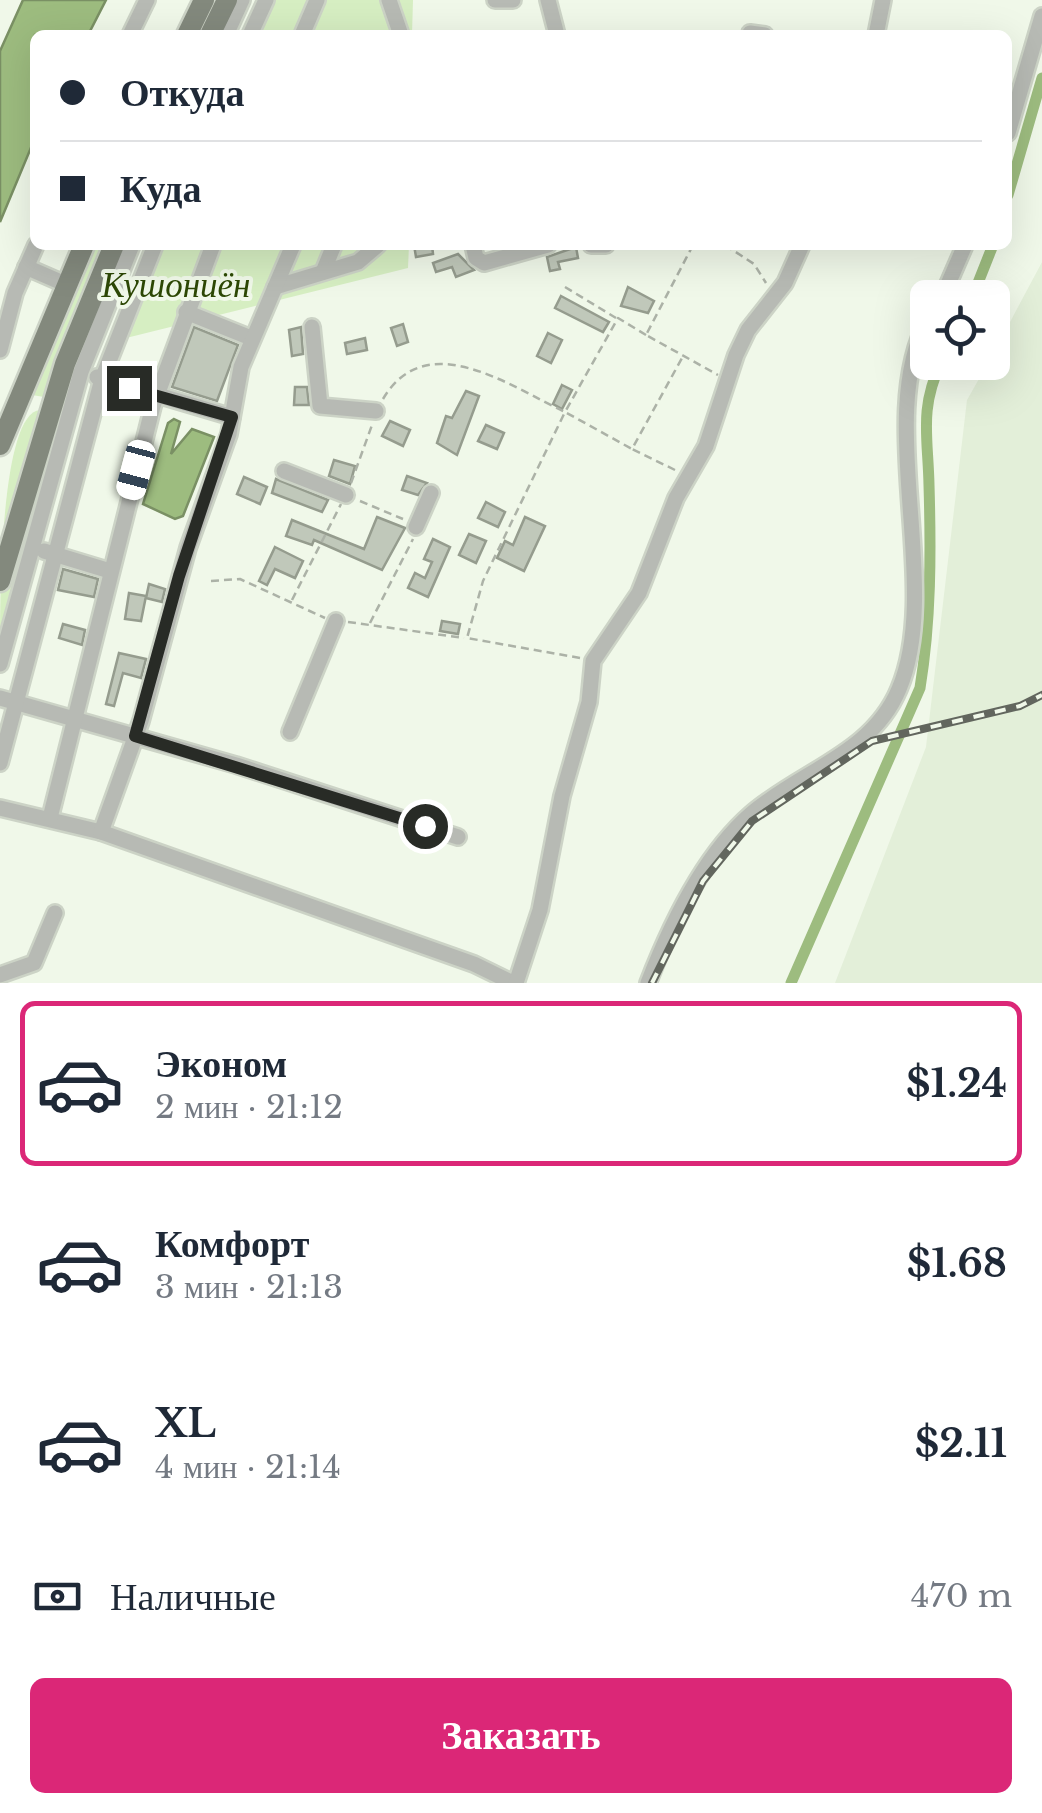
<!DOCTYPE html>
<html lang="ru">
<meta charset="utf-8">
<style>
body{margin:0;font-family:"Libre Baskerville",serif;background:#f2f2f3;color:#1f2937;height:100vh;display:flex;flex-direction:column;font-size:38px;white-space:nowrap}
*{box-sizing:border-box;margin:0}
p{font-size:32px;color:#747a83}
.icon{flex:none;width:55px;height:55px;fill:none;stroke:currentColor;stroke-width:2;stroke-linecap:round;stroke-linejoin:round}
.map{position:relative;height:983px;overflow:hidden}
.drawer{display:flex;flex-direction:column;background:#fff;flex:1}
.drawer>*{flex:none}
.guide{position:absolute;left:30px;top:30px;width:982px;height:220px;border-radius:15px;box-shadow:0 10px 40px #0002;display:grid;align-content:center;height:220px;padding:0 30px;background:#fff}
.fabs{position:absolute;left:910px;top:280px;display:grid;gap:20px}
.fabs a{display:grid;place-items:center;width:100px;height:100px;border-radius:15px;background:#fff;box-shadow:0 10px 40px #0002;font-size:50px}
.end{position:absolute;width:45px;height:45px;margin:-22px;border:12px solid #282b26;background:#fff;box-shadow:0 0 0 5px #fff}
.from{border-radius:50%}
.car{position:absolute;width:30px;height:60px;margin:-30px -15px;border-radius:12px;box-shadow:0 0 8px 2px #0007;background:linear-gradient(#fff 24%,#345 0 40%,#fff 0 76%,#345 0 86%,#fff 0)}
.guide b{display:flex;align-items:center;gap:35px;height:95px;font-size:38px}
.guide b+b{border-top:2px solid #e0e1e3}
.guide i{width:25px;height:25px;background:#1f2937}
ul{padding:18px 0 0;list-style:none}
li{display:flex;align-items:center;gap:30px;height:165px;margin:0 20px 15px;padding:0 10px;border:5px solid transparent;border-radius:15px}
li div{flex:1}
li b{display:block;font-size:38px}
li em{font-style:normal;font-weight:700}
li.selected{border-color:#db2777}
li>.icon{width:90px;height:90px;stroke-width:1.5}
.pay{display:flex;align-items:center;gap:25px;height:110px;padding:0 30px;font-size:38px}
.pay p{margin-inline-start:auto}
.cta{display:flex;gap:20px;margin-top:auto;padding:20px 30px}
.cta a{flex:1;height:115px;border-radius:15px;background:#db2777;color:#fff;font-size:40px;font-weight:700;line-height:115px;text-align:center}
.map>svg:first-child{display:block}
.built{fill:#e3efd9}
.green{fill:#d6eec2}
.water{fill:#9dbc7f;stroke:#7a9064;stroke-width:2.5}
.lines{fill:none;stroke-linecap:round;stroke-linejoin:round}
.canal{stroke:#9dbc7f;stroke-width:11}
.building{fill:#c0c8ba;stroke:#959c8e;stroke-width:2.5}
.minor-casing{stroke:#ccd3c6;stroke-width:20}
.major-casing{stroke:#ccd3c6;stroke-width:25}
.path{stroke:#acb2a7;stroke-width:2.5;stroke-dasharray:8 5;stroke-linecap:butt}
.minor{stroke:#b7bab4;stroke-width:15}
.major{stroke:#83897d;stroke-width:20}
.rail-casing{stroke:#62665e;stroke-width:8}
.rail{stroke:#f0f8e9;stroke-width:4;stroke-dasharray:11;stroke-linecap:butt}
.route{stroke:#282b26;stroke-width:12}
.labels{text-anchor:middle;stroke-width:8;stroke-linejoin:round;paint-order:stroke}
.park-label{font-size:35px;font-style:italic;fill:#2d4805;stroke:#f0f8e9}
</style>
<div class="map">
<svg width="1042" height="983" viewBox="0 0 1042 983">
<rect width="100%" height="100%" fill="#f0f8e9"/>
<path class="built" d="M1042 262V983H835L926 747 967 400 988 363 992 362 993 354Z"/>
<g class="green">
<path d="M256 0H413L412 35H241Z"/>
<path d="M89 245H110L64 407 50 398 26 394Z"/>
<path d="M151 245H409L408 268 110 342Z"/>
<path d="M40 410 56 420 60 429 0 646C0 601 0 413 40 410Z"/>
</g>
<g class="water">
<path d="M23 0H106L88 35H35V138L0 222V51Z"/>
<path d="M174 419 180 422 171 454 192 429 214 437 183 516 175 519 143 504 168 423Z"/>
</g>
<g class="lines">
<g class="canal">
<path d="M1008 195 1042 78"/>
<path d="M972 298 993 245"/>
<path d="M791 983 920 688C931 621 931 552 929 485 928 436 919 410 941 362"/>
</g>
</g>
<g class="building">
<path d="M414 245H432L433 254 416 257Z"/>
<path d="M576 247 578 258 558 262 560 269 550 271 547 257Z"/>
<path d="M458 254 474 270 456 277 452 267 436 272 433 263Z"/>
<path d="M628 287 654 301 648 313 621 306Z"/>
<path d="M561 296 609 322 603 332 555 308Z"/>
<path d="M403 324 408 342 397 346 391 328Z"/>
<path d="M194 327 238 345 217 401 172 387Z"/>
<path d="M301 327 303 354 292 356 289 330Z"/>
<path d="M548 333 562 340 551 363 537 356Z"/>
<path d="M365 338 367 350 347 354 345 343Z"/>
<path d="M562 385 572 390 562 409 553 404Z"/>
<path d="M295 387H307L309 405H294Z"/>
<path d="M466 391 479 396 457 455 437 443 446 416 452 418Z"/>
<path d="M390 421 410 430 403 446 382 436Z"/>
<path d="M486 425 504 433 497 449 478 441Z"/>
<path d="M334 460 355 466 350 484 329 476Z"/>
<path d="M407 476 427 483 418 495 402 490Z"/>
<path d="M244 477 267 487 260 504 237 494Z"/>
<path d="M276 479 328 500 322 512 272 493Z"/>
<path d="M486 502 505 512 498 527 478 518Z"/>
<path d="M377 517 405 528 382 570 314 540 312 545 286 536 292 520 364 549Z"/>
<path d="M525 517 545 526 524 571 497 558 505 541 513 545Z"/>
<path d="M469 534 486 541 476 563 459 555Z"/>
<path d="M433 539 450 547 428 597 408 588 415 573 425 578 432 562 424 559Z"/>
<path d="M275 547 303 561 295 578 275 569 267 585 259 581Z"/>
<path d="M63 569 98 579 94 597 58 590Z"/>
<path d="M149 584 165 589 162 602 146 598Z"/>
<path d="M129 593 146 596 141 621 125 619Z"/>
<path d="M442 621 460 624 458 634 440 631Z"/>
<path d="M63 624 85 630 82 645 59 638Z"/>
<path d="M119 653 146 659 141 678 123 673 114 706 106 704Z"/>
</g>
<g class="lines">
<g class="minor-casing">
<g id="minor">
<path d="M389 0 401 35"/>
<path d="M495 0H513"/>
<path d="M548 0 557 35"/>
<path d="M750 33 765 35"/>
<path d="M130 35 147 0"/>
<path d="M226 35 242 0"/>
<path d="M250 35 266 0"/>
<path d="M302 35 317 0"/>
<path d="M876 35 883 0"/>
<path d="M1008 133 1042 16"/>
<path d="M473 245 476 258 484 263 548 245"/>
<path d="M591 245H606"/>
<path d="M26 267 65 284"/>
<path d="M323 272 334 245"/>
<path d="M275 287 358 262 378 245"/>
<path d="M942 298 965 245"/>
<path d="M186 312 251 338"/>
<path d="M312 327 320 406 376 411"/>
<path d="M0 350 15 293 36 245"/>
<path d="M97 377 232 417"/>
<path d="M284 471 346 495"/>
<path d="M416 527 431 493"/>
<path d="M44 551 110 571"/>
<path d="M0 664 81 372 132 245"/>
<path d="M0 698 236 765 458 837"/>
<path d="M290 732 336 621"/>
<path d="M0 763 102 379 155 245"/>
<path d="M0 808 101 832 474 964 513 983"/>
<path d="M50 818 153 406 213 245"/>
<path d="M101 832 141 721 188 548 229 434 241 367 293 245"/>
<path d="M0 975 34 963 55 913"/>
<path d="M516 983 540 910 562 796 589 702 593 661 639 593 676 498 706 446 736 355 748 330 785 283 802 245"/>
<path d="M648 983C670 926 704 855 751 814 802 770 872 754 899 689 943 585 874 419 928 319"/>
</g>
</g>
<g class="major-casing">
<g id="major">
<path d="M187 35 204 0"/>
<path d="M210 35 227 0"/>
<path d="M0 445 84 245"/>
<path d="M0 581 65 364 114 245"/>
</g>
</g>
<g class="path">
<path d="M693 245 646 335 718 375"/>
<path d="M725 245 754 264 766 283"/>
<path d="M565 287 616 318"/>
<path d="M383 399C426 326 510 386 565 412L618 318 646 335"/>
<path d="M675 470 632 449 682 358"/>
<path d="M351 483 372 425"/>
<path d="M360 501 403 519"/>
<path d="M211 581 240 579 325 618"/>
<path d="M292 600 341 504"/>
<path d="M348 622 464 638"/>
<path d="M370 623 413 539"/>
<path d="M580 658 467 638 483 581 565 412 632 449"/>
</g>
<use href="#minor" class="minor"/>
<use href="#major" class="major"/>
<g class="rail-casing">
<path id="rail" d="M652 983 703 881 752 821 872 741 1020 706 1042 695"/>
</g>
<use href="#rail" class="rail"/>
</g>
<g class="lines">
<path class="route" d="M129 388 232 417 179 576 135 736 425 826"/>
</g>
<g class="labels">
<g class="park-label">
<text x="176" y="297">Кушониён</text>
</g>
</g>
</svg>
<div class="fabs">
<a><svg class="icon" aria-label="locate" viewBox="0 0 24 24"><circle cx="12" cy="12" r="6"/><path d="M12 2v4M12 18v4M2 12h4M18 12h4"/></svg></a>
</div>
<i class="end from" style="left:425px;top:826px"></i>
<i class="end" style="left:129px;top:388px"></i>
<i class="car" style="left:136px;top:470px;rotate:195deg"></i>
<div class="guide">
<b><i class="from"></i>Откуда</b>
<b><i></i>Куда</b>
</div>
</div>
<section class="drawer">
<ul>
<li class="selected"><svg class="icon" aria-label="car" viewBox="0 0 24 24"><path d="M5 17H2v-5l4-1 3-4h7l3 4 3 1v5h-3M9 17h6M6 11h13"/><circle cx="7" cy="17" r="2"/><circle cx="17" cy="17" r="2"/></svg><div><b>Эконом</b><p>2 мин · 21:12</p></div><em>$1.24</em></li>
<li><svg class="icon" aria-label="car" viewBox="0 0 24 24"><path d="M5 17H2v-5l4-1 3-4h7l3 4 3 1v5h-3M9 17h6M6 11h13"/><circle cx="7" cy="17" r="2"/><circle cx="17" cy="17" r="2"/></svg><div><b>Комфорт</b><p>3 мин · 21:13</p></div><em>$1.68</em></li>
<li><svg class="icon" aria-label="car" viewBox="0 0 24 24"><path d="M5 17H2v-5l4-1 3-4h7l3 4 3 1v5h-3M9 17h6M6 11h13"/><circle cx="7" cy="17" r="2"/><circle cx="17" cy="17" r="2"/></svg><div><b>XL</b><p>4 мин · 21:14</p></div><em>$2.11</em></li>
</ul>
<div class="pay"><svg class="icon" aria-label="cash" viewBox="0 0 24 24"><path d="M3 7h18v10H3z"/><circle cx="12" cy="12" r="2"/></svg>Наличные<p>470 m</p></div>
<div class="cta"><a>Заказать</a></div>
</section>
